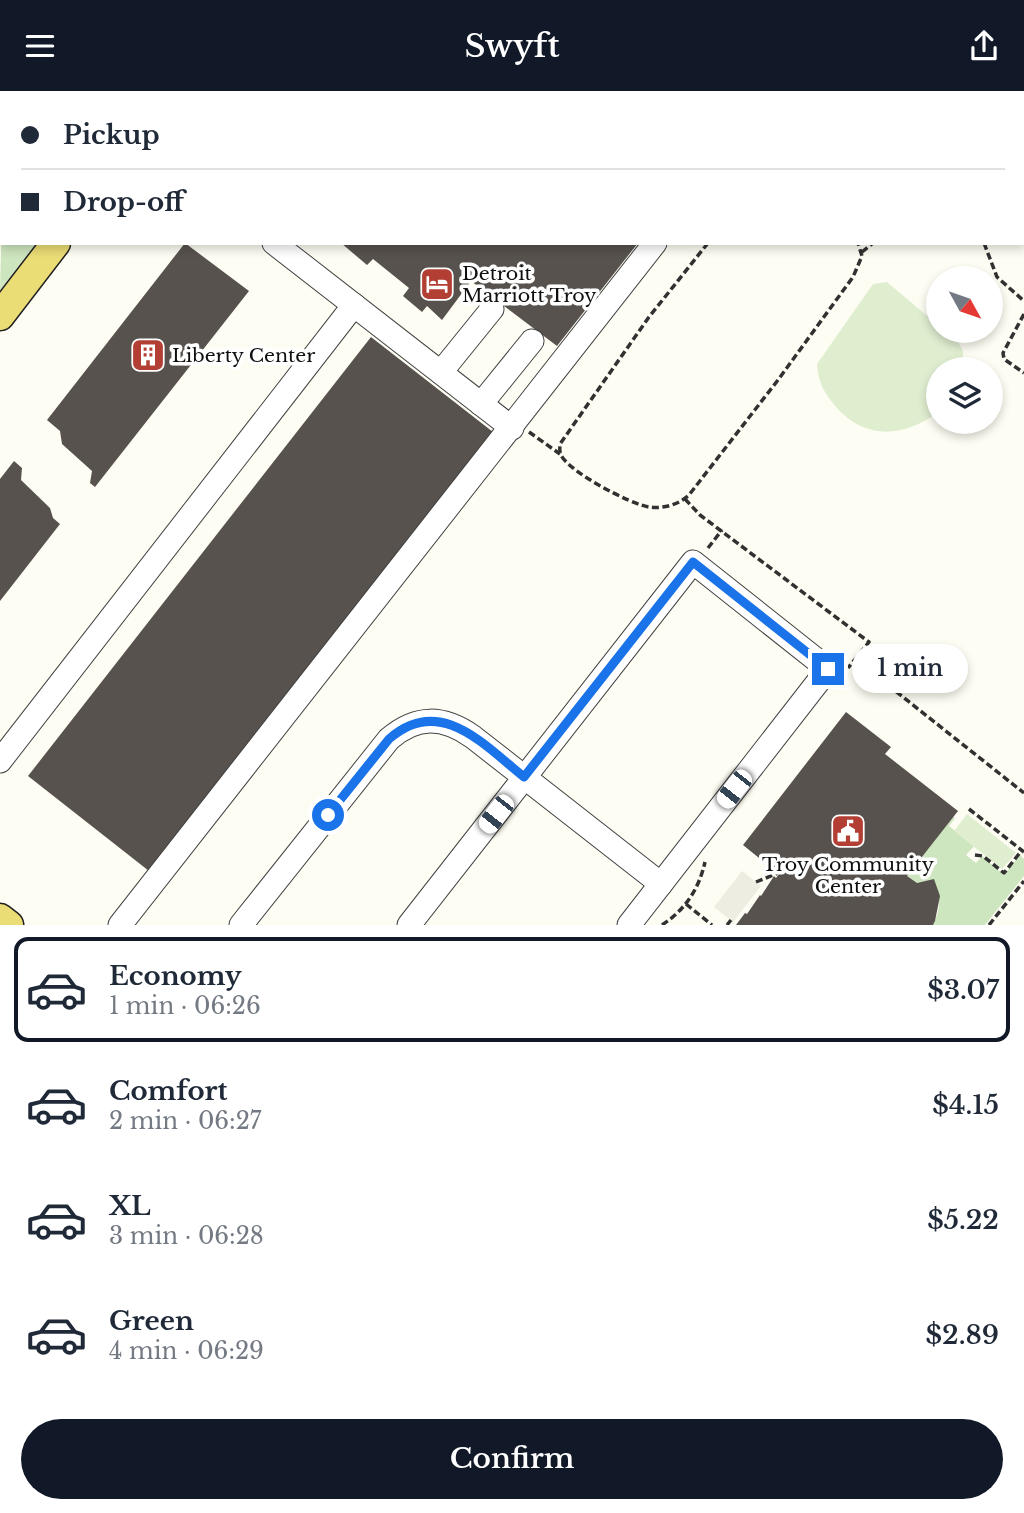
<!DOCTYPE html>
<meta charset="utf-8">
<style>
body{margin:0;font-family:"Libre Baskerville",serif;background:#f6f6f7;color:#1f2937;height:100vh;display:flex;flex-direction:column;font-size:26px;white-space:nowrap}
*{box-sizing:border-box;margin:0}
p{font-size:23px;color:#747a83}
.icon{flex:none;width:38px;height:38px;fill:none;stroke:currentColor;stroke-width:2;stroke-linecap:round;stroke-linejoin:round}
.map{position:relative;height:834px;overflow:hidden}
.side{display:flex;flex-direction:column;background:#fff;flex:1}
.side>*{flex:none}
.guide{position:absolute;left:0px;top:0px;width:1026px;height:154px;box-shadow:0 4px 10px #0003;display:grid;align-content:center;height:154px;padding:0 21px;background:#fff}
.needle{width:46px;rotate:130deg}
.controls{position:absolute;left:926px;top:175px;display:grid;gap:14px}
.controls a{display:grid;place-items:center;width:77px;height:77px;border-radius:50%;background:#fff;box-shadow:0 4px 10px #0003;font-size:35px}
.end{position:absolute;width:32px;height:32px;margin:-16px;border:9px solid #1a73e8;background:#fff;box-shadow:0 0 0 4px #fff}
.from{border-radius:50%}
.bubble{position:absolute;height:49px;border-radius:24px;background:#fff;box-shadow:0 4px 10px #0003;font-size:23px;font-weight:600;line-height:49px;text-align:center}
.car{position:absolute;width:21px;height:42px;margin:-21px -10px;border-radius:9px;box-shadow:0 0 5px 2px #0007;background:linear-gradient(#fff 24%,#345 0 40%,#fff 0 76%,#345 0 86%,#fff 0)}
.guide b{display:flex;align-items:center;gap:24px;height:66px;font-size:26px}
.guide b+b{border-top:2px solid #e0e1e3}
.guide i{width:18px;height:18px;background:#1f2937}
ul{padding:12px 0 0;list-style:none}
li{display:flex;align-items:center;gap:21px;height:105px;margin:0 14px 10px;padding:0 7px;border:4px solid transparent;border-radius:14px}
li div{flex:1}
li b{display:block;font-size:26px}
li em{font-style:normal;font-weight:600}
li.selected{border-color:#111827}
li>.icon{width:63px;height:63px;stroke-width:1.5}
.button{display:flex;gap:14px;margin-top:auto;padding:14px 21px}
.button a{flex:1;height:80px;border-radius:42px;background:#111827;color:#fff;font-size:28px;font-weight:600;line-height:80px;text-align:center}
header{display:flex;justify-content:space-between;align-items:center;height:91px;padding:0 21px;background:#111827;color:#fff;font-size:32px;font-weight:600}
.map>svg:first-child{display:block}
.green{fill:#cee6bf}
.pitch{fill:#e0eed0}
.plaza{fill:#eeede1}
.building{fill:#57524d}
.lines{fill:none;stroke-linecap:round;stroke-linejoin:round}
.minor-casing{stroke:#424242;stroke-width:25}
.major-casing{stroke:#202020;stroke-width:31}
.path{stroke:#313131;stroke-width:3.5;stroke-dasharray:7 3.5;stroke-linecap:butt}
.minor{stroke:#fff;stroke-width:23}
.major{stroke:#ebdd76;stroke-width:28}
.route{stroke:#1a73e8;stroke-width:9}
.labels{text-anchor:middle;stroke-width:7;stroke-linejoin:round;paint-order:stroke}
.poi-label{font-size:19px;fill:#0f0f0f;stroke:#fff;text-anchor:start}
</style>
<header><svg class="icon" aria-label="menu" viewBox="0 0 24 24"><path d="M4 6h16M4 12h16M4 18h16"/></svg>Swyft<svg class="icon" aria-label="share" viewBox="0 0 24 24"><path d="M12 15V3M7 8l5-5 5 5M5 13v7h14v-7"/></svg></header>
<div class="map">
<svg width="1024" height="834" viewBox="0 0 1024 834">
<rect width="100%" height="100%" fill="#fefdf3"/>
<g class="green">
<path d="M2 120V152H38L0 199Z"/>
<path d="M953 726 955 727 949 735 974 755 966 764 976 772 982 765 1004 784 1020 764 1024 768V785L985 834H933C941 818 941 805 934 789L917 792 907 785Z"/>
</g>
<g class="pitch">
<path d="M887 191 938 234V240H945C961 253 966 257 962 278H938V321C904 347 865 349 836 316 824 302 818 291 817 273L873 193Z"/>
<path d="M967 723 1016 762 1002 778 954 740Z"/>
</g>
<path class="plaza" d="M742 780 761 795 733 831 714 816Z"/>
<g class="building">
<path d="M185 152 249 200 95 396 90 392 92 380 62 353 60 340 47 329Z"/>
<path d="M341 152H638L557 255 471 190 442 229 427 215 422 221 403 205 409 197 373 168 367 174Z"/>
<path d="M371 246 493 341 149 780 28 685Z"/>
<path d="M14 370 22 377 21 389 50 417 53 427 60 433 0 510V388Z"/>
<path d="M846 621 891 656 885 663 958 720 907 785 917 792 934 788 940 805 935 830 933 834H736L745 822 747 823 760 804 761 805 774 785 776 787 779 783 743 754Z"/>
</g>
<g class="lines">
<g class="minor-casing">
<g id="minor">
<path d="M658 0 660 2"/>
<path d="M733 0 735 2"/>
<path d="M304 2 305 0"/>
<path d="M772 2 774 0"/>
<path d="M274 152 512 337"/>
<path d="M441 281 492 218"/>
<path d="M481 313 532 250"/>
<path d="M0 670 354 214"/>
<path d="M120 834 655 152"/>
<path d="M241 834 389 648C417 624 443 625 473 646L661 793"/>
<path d="M409 834 693 471 828 578 629 834"/>
</g>
</g>
<g class="major-casing">
<g id="major">
<path d="M73 2 74 0"/>
<path d="M173 2 175 0"/>
<path d="M0 93 2 91"/>
<path d="M0 225 56 152"/>
<path d="M0 827 9 834"/>
</g>
</g>
<g class="path">
<path d="M805 2 806 0"/>
<path d="M945 2 946 0"/>
<path d="M708 152 649 226 560 353C560 357 559 359 561 364 569 381 630 413 649 416 663 418 678 414 689 404L778 289 853 186 862 165 858 152"/>
<path d="M984 152 997 186 1024 210"/>
<path d="M862 161 873 152"/>
<path d="M1024 223 1003 262 1004 268 1024 282"/>
<path d="M529 341 560 363"/>
<path d="M685 408 700 424 869 551 848 577"/>
<path d="M708 457 722 439"/>
<path d="M855 568 1024 702"/>
<path d="M969 718 1024 761"/>
<path d="M975 764 983 765 1004 782 1022 759"/>
<path d="M756 791 778 782"/>
<path d="M686 813 712 834"/>
<path d="M662 834C685 819 699 798 705 771"/>
<path d="M727 834 731 829"/>
<path d="M989 834 1024 790"/>
</g>
<use href="#minor" class="minor"/>
<use href="#major" class="major"/>
</g>
<g class="lines">
<path class="route" d="M328 724 389 648C440 603 484 654 524 686L693 471 828 578"/>
</g>
<defs>
<g id="hotel-square" transform="scale(1.75)"><rect x="-9" y="-9" width="18" height="18" rx="4" fill="#b23e34" stroke="#fff"/><path d="M-6-4.5h1.5V1H6V5H4.5V3h-9V5H-6ZM-4 0a1.8 1.8 0 1 1 3.6 0ZM.5 0V-2.5h3Q6-2.5 6 0Z" fill="#fff"/></g>
<g id="building-square" transform="scale(1.75)"><rect x="-9" y="-9" width="18" height="18" rx="4" fill="#b23e34" stroke="#fff"/><path d="M-4-6H4V6H1V3H-1V6H-4ZM-2.5-4.3h1.7v1.8h-1.7ZM.8-4.3h1.7v1.8H.8ZM-2.5-1h1.7V.8h-1.7ZM.8-1h1.7V.8H.8Z" fill="#fff"/></g>
<g id="civic-square" transform="scale(1.75)"><rect x="-9" y="-9" width="18" height="18" rx="4" fill="#b23e34" stroke="#fff"/><path d="M-.6-6.5H3V-4.5H.6V-3L4-1V1h2V6H-6V1h2V-1L-.6-3ZM-1.2 2.5V6h2.4V2.5Z" fill="#fff"/></g>
</defs>
<g fill-rule="evenodd">
<use href="#hotel-square" x="437" y="193"/>
<use href="#building-square" x="148" y="264"/>
<use href="#civic-square" x="848" y="740"/>
</g>
<g class="labels">
<g class="poi-label">
<text x="462" y="189">Detroit<tspan x="462" dy="22">Marriott Troy</tspan></text>
<text x="172" y="271">Liberty Center</text>
<text x="848" y="780" text-anchor="middle">Troy Community<tspan x="848" dy="22">Center</tspan></text>
</g>
</g>
</svg>
<div class="controls">
<a><svg class="needle" viewBox="-14 -14 28 28"><path d="M0-13l5 13h-10z" fill="#e53935"/><path d="M0 13l5-13h-10z" fill="#747a83"/></svg></a>
<a><svg class="icon" aria-label="layers" viewBox="0 0 24 24"><path d="M12 4l9 5-9 5-9-5zM3 14l9 5 9-5"/></svg></a>
</div>
<i class="end from" style="left:328px;top:724px"></i>
<i class="end" style="left:828px;top:578px"></i>
<div class="bubble" style="left:852px;top:553px;width:116px">1 min</div>
<i class="car" style="left:734px;top:698px;rotate:218deg"></i>
<i class="car" style="left:496px;top:723px;rotate:218deg"></i>
<div class="guide">
<b><i class="from"></i>Pickup</b>
<b><i></i>Drop-off</b>
</div>
</div>
<section class="side">
<ul>
<li class="selected"><svg class="icon" aria-label="car" viewBox="0 0 24 24"><path d="M5 17H2v-5l4-1 3-4h7l3 4 3 1v5h-3M9 17h6M6 11h13"/><circle cx="7" cy="17" r="2"/><circle cx="17" cy="17" r="2"/></svg><div><b>Economy</b><p>1 min · 06:26</p></div><em>$3.07</em></li>
<li><svg class="icon" aria-label="car" viewBox="0 0 24 24"><path d="M5 17H2v-5l4-1 3-4h7l3 4 3 1v5h-3M9 17h6M6 11h13"/><circle cx="7" cy="17" r="2"/><circle cx="17" cy="17" r="2"/></svg><div><b>Comfort</b><p>2 min · 06:27</p></div><em>$4.15</em></li>
<li><svg class="icon" aria-label="car" viewBox="0 0 24 24"><path d="M5 17H2v-5l4-1 3-4h7l3 4 3 1v5h-3M9 17h6M6 11h13"/><circle cx="7" cy="17" r="2"/><circle cx="17" cy="17" r="2"/></svg><div><b>XL</b><p>3 min · 06:28</p></div><em>$5.22</em></li>
<li><svg class="icon" aria-label="car" viewBox="0 0 24 24"><path d="M5 17H2v-5l4-1 3-4h7l3 4 3 1v5h-3M9 17h6M6 11h13"/><circle cx="7" cy="17" r="2"/><circle cx="17" cy="17" r="2"/></svg><div><b>Green</b><p>4 min · 06:29</p></div><em>$2.89</em></li>
</ul>
<div class="button"><a>Confirm</a></div>
</section>
